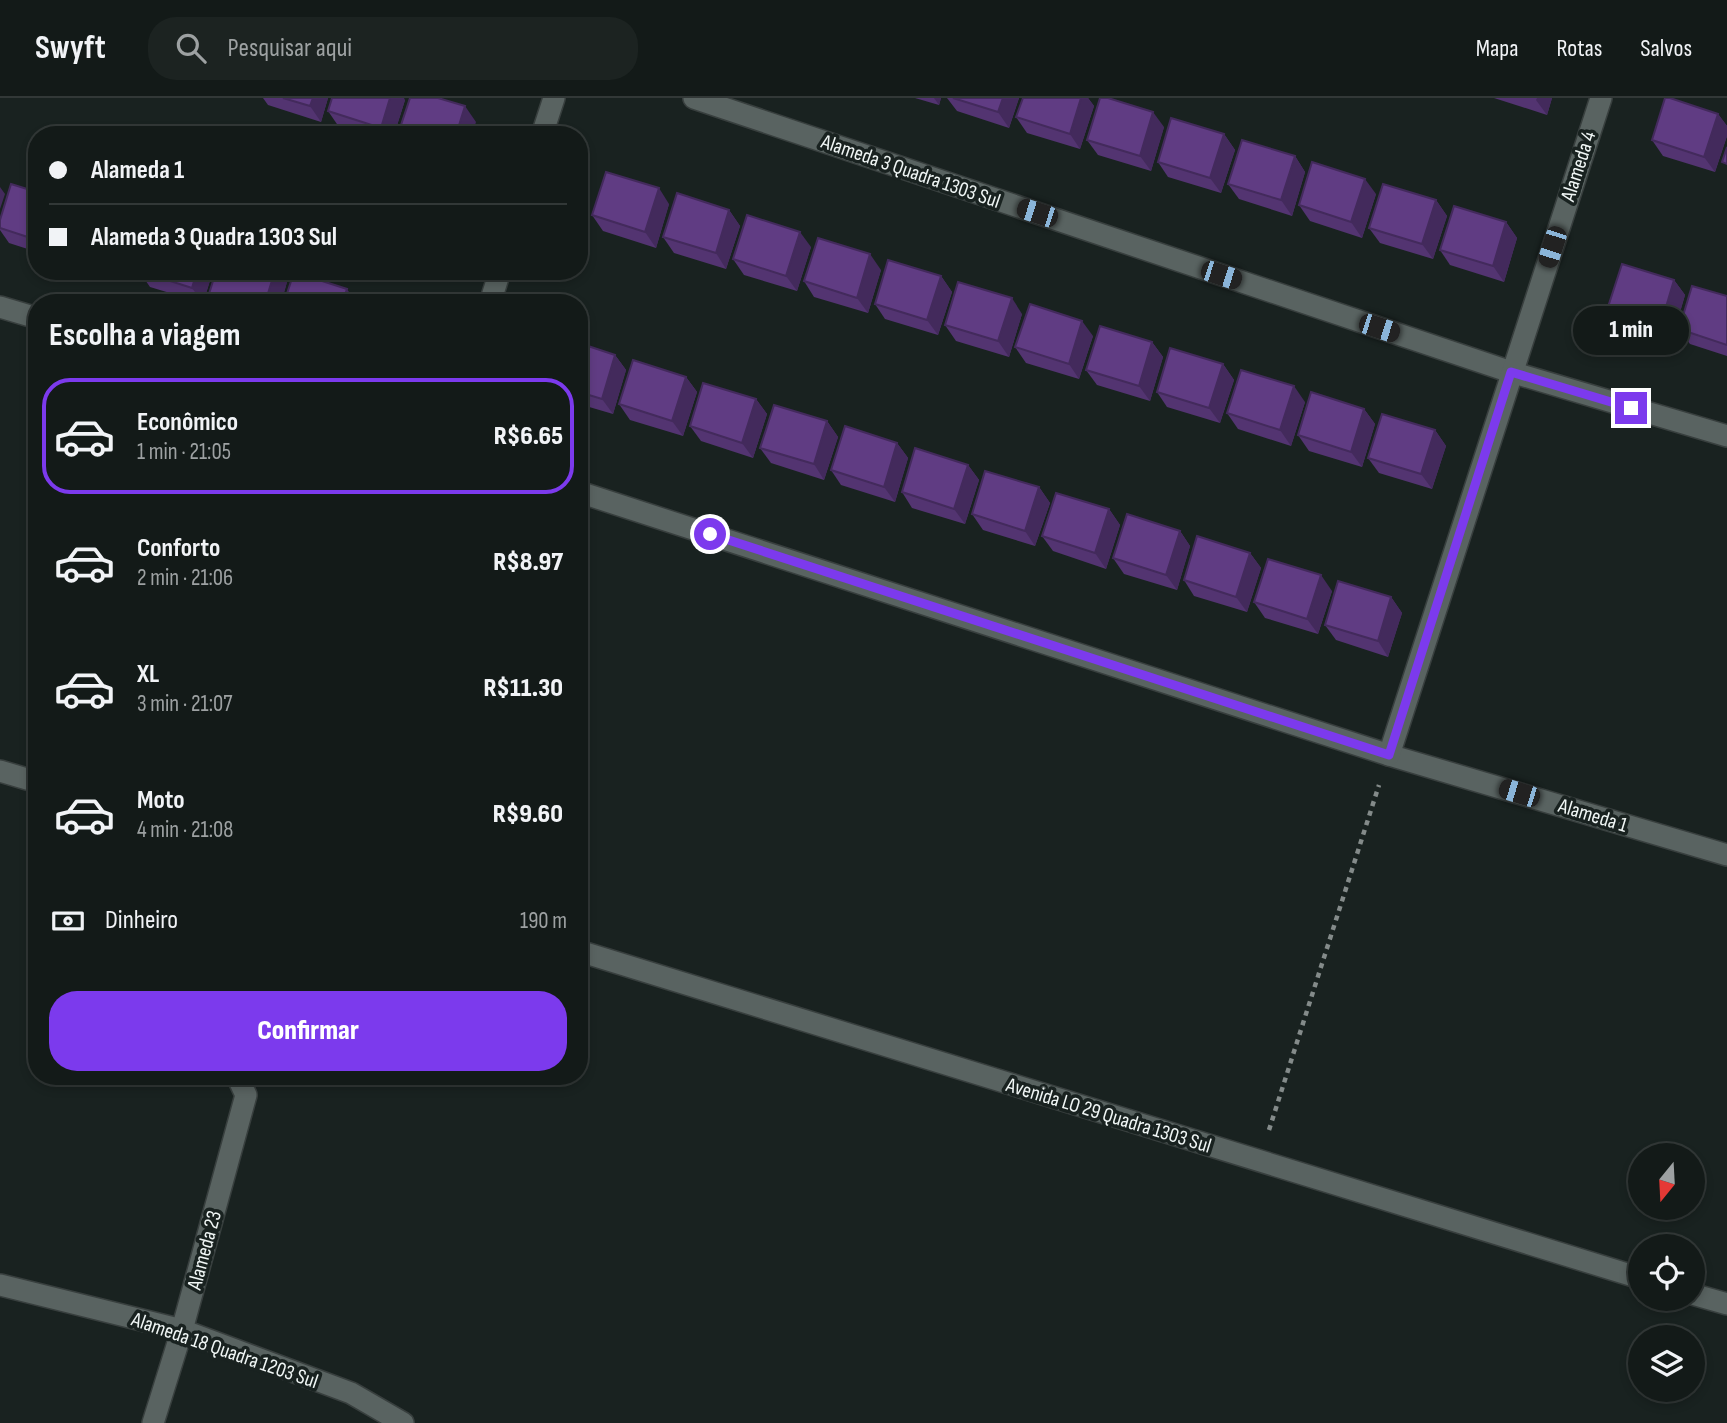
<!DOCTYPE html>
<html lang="pt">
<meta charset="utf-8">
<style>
body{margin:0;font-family:"Sofia Sans Condensed",sans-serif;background:#1c2321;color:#f1f3f6;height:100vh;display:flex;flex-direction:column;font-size:26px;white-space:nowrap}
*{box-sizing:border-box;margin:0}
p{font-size:23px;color:#9da1a2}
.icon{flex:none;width:38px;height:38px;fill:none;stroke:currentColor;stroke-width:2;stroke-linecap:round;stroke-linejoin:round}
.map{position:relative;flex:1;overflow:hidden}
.drawer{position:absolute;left:28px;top:196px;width:560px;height:791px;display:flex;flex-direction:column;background:#131a18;border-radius:28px;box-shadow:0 4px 10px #0003,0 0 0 2px #323837}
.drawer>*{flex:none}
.hud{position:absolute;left:28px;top:28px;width:560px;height:154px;border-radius:28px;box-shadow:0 4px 10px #0003,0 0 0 2px #323837;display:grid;align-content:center;height:154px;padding:0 21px;background:#131a18}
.needle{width:46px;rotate:198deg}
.buttons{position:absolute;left:1628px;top:1045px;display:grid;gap:14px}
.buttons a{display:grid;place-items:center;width:77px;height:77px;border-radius:50%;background:#131a18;box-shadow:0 4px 10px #0003,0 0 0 2px #323837;font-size:35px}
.end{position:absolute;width:32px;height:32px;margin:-16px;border:9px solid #7c3aed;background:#fff;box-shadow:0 0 0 4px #fff}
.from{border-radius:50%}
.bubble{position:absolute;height:49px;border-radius:24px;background:#131a18;box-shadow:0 4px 10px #0003,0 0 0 2px #323837;font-size:23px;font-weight:800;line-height:49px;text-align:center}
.car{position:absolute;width:21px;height:42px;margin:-21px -10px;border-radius:9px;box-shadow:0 0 5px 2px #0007;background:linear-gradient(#222 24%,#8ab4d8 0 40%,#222 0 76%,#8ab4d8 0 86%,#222 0)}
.hud b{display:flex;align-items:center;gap:24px;height:66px;font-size:26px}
.hud b+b{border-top:2px solid #323837}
.hud i{width:18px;height:18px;background:#f1f3f6}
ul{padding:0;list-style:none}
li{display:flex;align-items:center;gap:21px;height:116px;margin:0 14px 10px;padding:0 7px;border:4px solid transparent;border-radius:28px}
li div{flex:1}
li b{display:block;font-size:26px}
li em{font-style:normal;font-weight:800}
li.selected{border-color:#7c3aed}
li>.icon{width:63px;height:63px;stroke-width:1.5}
h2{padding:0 21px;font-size:32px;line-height:84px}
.pay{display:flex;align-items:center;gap:18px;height:77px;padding:0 21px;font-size:26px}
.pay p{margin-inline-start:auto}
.primary-button{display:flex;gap:14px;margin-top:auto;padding:14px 21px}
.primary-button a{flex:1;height:80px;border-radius:28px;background:#7c3aed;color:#fff;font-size:28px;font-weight:800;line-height:80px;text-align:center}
header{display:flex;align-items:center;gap:42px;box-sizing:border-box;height:98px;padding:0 35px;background:#131a18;border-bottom:2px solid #323837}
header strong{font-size:33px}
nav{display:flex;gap:38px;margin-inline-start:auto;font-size:24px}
.search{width:490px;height:63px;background:#1c2321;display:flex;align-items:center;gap:18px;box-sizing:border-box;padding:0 24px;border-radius:28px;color:#9da1a2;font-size:26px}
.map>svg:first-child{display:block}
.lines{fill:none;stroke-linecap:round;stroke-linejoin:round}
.street-casing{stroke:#383f3e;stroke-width:24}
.secondary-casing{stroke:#383f3e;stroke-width:24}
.path{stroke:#848b8a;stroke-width:4.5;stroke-dasharray:5 5;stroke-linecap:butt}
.street{stroke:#596361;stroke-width:21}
.secondary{stroke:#596361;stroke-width:21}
.wall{fill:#533471}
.shaded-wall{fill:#432a5c}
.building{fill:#603c83;stroke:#432a5c;stroke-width:2}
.route{stroke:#7c3aed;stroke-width:9}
.labels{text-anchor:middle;stroke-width:7;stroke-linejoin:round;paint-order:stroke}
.street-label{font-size:21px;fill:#f0f6f5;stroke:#192220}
</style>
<header>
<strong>Swyft</strong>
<div class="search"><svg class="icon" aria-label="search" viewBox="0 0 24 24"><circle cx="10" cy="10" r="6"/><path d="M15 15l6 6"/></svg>Pesquisar aqui</div>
<nav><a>Mapa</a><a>Rotas</a><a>Salvos</a></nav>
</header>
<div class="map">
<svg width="1727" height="1325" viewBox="0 0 1727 1325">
<rect width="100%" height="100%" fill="#192220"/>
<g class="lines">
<g class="street-casing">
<g id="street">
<path d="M694 0 1511 274 1727 338"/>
<path d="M542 37 554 0"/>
<path d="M490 205 500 173"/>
<path d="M0 209 37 220"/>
<path d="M579 394 1389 657 1727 757"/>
<path d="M1389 657 1601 0"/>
<path d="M0 1187 182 1232 351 1295 403 1325"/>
<path d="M153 1325 182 1232 246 997 237 978"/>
</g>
</g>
<g class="secondary-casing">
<g id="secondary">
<path d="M0 673 37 684"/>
<path d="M579 853 1640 1180"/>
<path d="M1692 1196 1727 1206"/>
</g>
</g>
<path class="path" d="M1269 1032 1379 687"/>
<use href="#street" class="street"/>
<use href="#secondary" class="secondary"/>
</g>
<g class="wall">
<path d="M263 0H328L321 24 268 7Z"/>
<path d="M915 0H941L939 7Z"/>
<path d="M947 0H1019L1009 30 957 13Z"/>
<path d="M1081 0H1088L1094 8 1080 51 1027 35 1016 19Z"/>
<path d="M1494 0H1552L1547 17Z"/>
<path d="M405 2 394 37H364L339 29 328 13Z"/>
<path d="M1718 16 1727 28V38L1715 74 1663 58 1652 42Z"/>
<path d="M1164 29 1151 73 1098 57 1087 42Z"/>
<path d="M1224 36 1235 52 1221 95 1168 79 1158 64Z"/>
<path d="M1295 58 1305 74 1292 118 1239 101 1228 86Z"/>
<path d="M37 94V154L9 145 0 132V122Z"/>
<path d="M1376 96 1362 140 1310 123 1299 107Z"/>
<path d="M1436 102 1447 118 1433 161 1380 145 1369 130Z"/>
<path d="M669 106 656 150 603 133 592 117Z"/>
<path d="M729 112 740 128 726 171 674 155 663 139Z"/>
<path d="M1506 124 1517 140 1504 184 1450 167 1440 152Z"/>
<path d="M811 149 797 193 744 177 733 161Z"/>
<path d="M881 172 868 215 814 199 804 183Z"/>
<path d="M100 173H135L132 183Z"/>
<path d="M139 173H213L203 205 150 189Z"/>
<path d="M941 178 952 194 938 237 885 221 875 206Z"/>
<path d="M1674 182 1685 197 1672 241 1619 225 1608 209Z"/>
<path d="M287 184 281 205H216L209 196Z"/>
<path d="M1727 198V258L1690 246 1679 231Z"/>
<path d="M1022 216 1009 259 956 243 945 227Z"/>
<path d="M1093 238 1079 281 1026 265 1015 249Z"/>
<path d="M1152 244 1163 259 1150 303 1097 287 1086 272Z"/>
<path d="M579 245 615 257 626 272 613 316 579 306Z"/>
<path d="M1223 266 1234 282 1220 325 1167 309 1157 294Z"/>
<path d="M686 279 697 294 683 338 630 322 619 306Z"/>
<path d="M756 301 767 316 753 360 701 343 690 328Z"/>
<path d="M1305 304 1291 348 1238 331 1227 315Z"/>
<path d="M1364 311 1375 326 1362 369 1309 353 1298 337Z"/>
<path d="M827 323 838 339 824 382 771 365 760 350Z"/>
<path d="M1435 332 1446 348 1432 391 1379 375 1368 360Z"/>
<path d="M897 345 908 360 895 404 841 387 831 372Z"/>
<path d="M968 367 979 382 965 426 912 410 902 394Z"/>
<path d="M1039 389 1050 405 1035 448 983 432 972 416Z"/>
<path d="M1109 411 1120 427 1106 471 1053 453 1042 438Z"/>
<path d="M1180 433 1190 448 1177 492 1124 476 1113 460Z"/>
<path d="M1250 455 1261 470 1247 514 1194 498 1184 482Z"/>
<path d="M1332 493 1318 536 1265 520 1254 504Z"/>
<path d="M1391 499 1402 515 1388 559 1336 542 1325 527Z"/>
</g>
<g class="shaded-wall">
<path d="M313 0H328L321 24 310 8Z"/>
<path d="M390 0H404L405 2 394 37H385L381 30Z"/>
<path d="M934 0H941L939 7Z"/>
<path d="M1003 0H1019L1009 30 998 14Z"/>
<path d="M1081 0H1088L1094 8 1080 51 1070 36Z"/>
<path d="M1537 0H1552L1547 17 1536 2Z"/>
<path d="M465 8 476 24 472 37H456Z"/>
<path d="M1153 14 1164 29 1151 73 1140 58Z"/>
<path d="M1718 16 1727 28V38L1715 74 1704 59Z"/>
<path d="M1224 36 1235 52 1221 95 1210 80Z"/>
<path d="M1295 58 1305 74 1292 118 1281 102Z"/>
<path d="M1365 81 1376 96 1362 140 1351 124Z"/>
<path d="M0 89 5 96 0 111Z"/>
<path d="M659 90 669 106 656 150 645 134Z"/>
<path d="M1436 102 1447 118 1433 161 1422 146Z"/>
<path d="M729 112 740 128 726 171 716 155Z"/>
<path d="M1506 124 1517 140 1504 184 1493 168Z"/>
<path d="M800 134 811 149 797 193 786 178Z"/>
<path d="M870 156 881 172 868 215 857 200Z"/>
<path d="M125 173H135L132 183Z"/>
<path d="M197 173H213L203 205 192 190Z"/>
<path d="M275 173H280L287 184 281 205H265Z"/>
<path d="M941 178 952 194 938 237 927 222Z"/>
<path d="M1674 182 1685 197 1672 241 1661 226Z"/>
<path d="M347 191 356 205H342Z"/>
<path d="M1012 200 1022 216 1009 259 998 243Z"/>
<path d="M1082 223 1093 238 1079 281 1069 266Z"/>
<path d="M1152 244 1163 259 1150 303 1139 288Z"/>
<path d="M615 257 626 272 613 316 602 301Z"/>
<path d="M1223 266 1234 282 1220 325 1209 310Z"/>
<path d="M686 279 697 294 683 338 672 323Z"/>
<path d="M1294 288 1305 304 1291 348 1280 332Z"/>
<path d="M756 301 767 316 753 360 742 345Z"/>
<path d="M1364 311 1375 326 1362 369 1351 354Z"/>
<path d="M827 323 838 339 824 382 814 366Z"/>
<path d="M1435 332 1446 348 1432 391 1421 376Z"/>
<path d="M897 345 908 360 895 404 884 389Z"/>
<path d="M968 367 979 382 965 426 954 411Z"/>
<path d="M1039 389 1050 405 1035 448 1025 433Z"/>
<path d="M1109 411 1120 427 1106 471 1095 455Z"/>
<path d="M1180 433 1190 448 1177 492 1166 477Z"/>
<path d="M1250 455 1261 470 1247 514 1236 499Z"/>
<path d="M1321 477 1332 493 1318 536 1307 521Z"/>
<path d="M1391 499 1402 515 1388 559 1378 543Z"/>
</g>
<g class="building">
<path d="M283 0H313L310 8Z"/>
<path d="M332 0H390L381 30 328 13Z"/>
<path d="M410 0H438L465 8 456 37H402L398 36Z"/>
<path d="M953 0H1003L998 14Z"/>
<path d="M1023 0H1081L1070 36 1016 19Z"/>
<path d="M1100 0H1108L1153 14 1140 58 1087 42Z"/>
<path d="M1665 0H1670L1718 16 1704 59 1652 42Z"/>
<path d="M1171 20 1224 36 1210 80 1158 64Z"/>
<path d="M1242 42 1295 58 1281 102 1228 86Z"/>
<path d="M1727 49V66L1722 64Z"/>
<path d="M1312 64 1365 81 1351 124 1299 107Z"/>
<path d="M606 74 659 90 645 134 592 117Z"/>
<path d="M11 86 37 94V142L0 130V122Z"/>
<path d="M1383 86 1436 102 1422 146 1369 130Z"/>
<path d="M677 95 729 112 716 155 663 139Z"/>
<path d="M1454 108 1506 124 1493 168 1440 152Z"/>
<path d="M747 117 800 134 786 178 733 161Z"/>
<path d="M818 140 870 156 857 200 804 183Z"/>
<path d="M888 162 941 178 927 222 875 206Z"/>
<path d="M1622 166 1674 182 1661 226 1608 209Z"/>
<path d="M139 173H197L192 190Z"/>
<path d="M216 173H275L265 205H238L209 196Z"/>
<path d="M294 174 347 191 342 205H284Z"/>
<path d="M958 184 1012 200 998 243 945 227Z"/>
<path d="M1692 188 1727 198V247L1679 231Z"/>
<path d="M364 196 391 205H362Z"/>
<path d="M1030 206 1082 223 1069 266 1015 249Z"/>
<path d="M1100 228 1152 244 1139 288 1086 272Z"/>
<path d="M579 245 615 257 602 301 579 294Z"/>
<path d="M1170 250 1223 266 1209 310 1157 294Z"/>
<path d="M633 262 686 279 672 323 619 306Z"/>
<path d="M1241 272 1294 288 1280 332 1227 315Z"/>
<path d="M703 285 756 301 742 345 690 328Z"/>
<path d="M1311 294 1364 311 1351 354 1298 337Z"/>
<path d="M774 307 827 323 814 366 760 350Z"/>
<path d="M1382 316 1435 332 1421 376 1368 360Z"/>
<path d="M845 328 897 345 884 389 831 372Z"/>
<path d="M915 350 968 367 954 411 902 394Z"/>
<path d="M985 373 1039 389 1025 433 972 416Z"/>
<path d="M1056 395 1109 411 1095 455 1042 438Z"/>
<path d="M1127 416 1180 433 1166 477 1113 460Z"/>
<path d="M1197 438 1250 455 1236 499 1184 482Z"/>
<path d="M1268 461 1321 477 1307 521 1254 504Z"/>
<path d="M1338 483 1391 499 1378 543 1325 527Z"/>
</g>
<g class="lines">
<path class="route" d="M710 436 1389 657 1511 274 1631 310"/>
</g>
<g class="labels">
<g class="street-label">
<text transform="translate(1578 68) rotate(-72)" y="7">Alameda 4</text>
<text transform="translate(911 73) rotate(19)" y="7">Alameda 3 Quadra 1303 Sul</text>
<text transform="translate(1593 717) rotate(17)" y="7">Alameda 1</text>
<text transform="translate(1109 1017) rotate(17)" y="7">Avenida LO 29 Quadra 1303 Sul</text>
<text transform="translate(204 1152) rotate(-75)" y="7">Alameda 23</text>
<text transform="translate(225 1252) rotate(19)" y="7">Alameda 18 Quadra 1203 Sul</text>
</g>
</g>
</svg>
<div class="buttons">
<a><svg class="needle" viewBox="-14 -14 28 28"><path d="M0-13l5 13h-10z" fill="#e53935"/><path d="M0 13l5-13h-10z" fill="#9da1a2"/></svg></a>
<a><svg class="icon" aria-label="locate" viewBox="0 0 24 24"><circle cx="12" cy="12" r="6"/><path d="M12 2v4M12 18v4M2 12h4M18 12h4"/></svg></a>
<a><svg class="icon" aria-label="layers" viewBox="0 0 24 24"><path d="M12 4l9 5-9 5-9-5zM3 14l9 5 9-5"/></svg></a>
</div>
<i class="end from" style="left:710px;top:436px"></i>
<i class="end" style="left:1631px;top:310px"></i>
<div class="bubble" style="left:1573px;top:208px;width:116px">1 min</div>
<i class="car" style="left:1037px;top:115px;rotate:288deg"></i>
<i class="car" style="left:1552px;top:149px;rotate:198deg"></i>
<i class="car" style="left:1221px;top:177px;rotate:108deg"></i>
<i class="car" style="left:1379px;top:230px;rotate:108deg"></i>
<i class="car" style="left:1519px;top:695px;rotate:287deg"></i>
<div class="hud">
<b><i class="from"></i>Alameda 1</b>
<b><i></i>Alameda 3 Quadra 1303 Sul</b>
</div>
<section class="drawer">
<h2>Escolha a viagem</h2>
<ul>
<li class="selected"><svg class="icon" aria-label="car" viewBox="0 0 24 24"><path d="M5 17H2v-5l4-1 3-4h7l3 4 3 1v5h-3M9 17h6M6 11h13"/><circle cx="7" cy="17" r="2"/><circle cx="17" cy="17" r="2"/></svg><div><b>Econômico</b><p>1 min · 21:05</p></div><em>R$6.65</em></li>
<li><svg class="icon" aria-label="car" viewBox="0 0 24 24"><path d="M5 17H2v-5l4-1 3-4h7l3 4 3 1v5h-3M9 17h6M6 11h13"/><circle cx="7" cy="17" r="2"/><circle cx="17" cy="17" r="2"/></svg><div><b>Conforto</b><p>2 min · 21:06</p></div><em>R$8.97</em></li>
<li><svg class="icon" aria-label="car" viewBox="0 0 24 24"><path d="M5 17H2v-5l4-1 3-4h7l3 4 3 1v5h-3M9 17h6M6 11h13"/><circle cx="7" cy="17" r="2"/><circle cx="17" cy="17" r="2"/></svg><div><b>XL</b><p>3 min · 21:07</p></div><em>R$11.30</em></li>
<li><svg class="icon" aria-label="car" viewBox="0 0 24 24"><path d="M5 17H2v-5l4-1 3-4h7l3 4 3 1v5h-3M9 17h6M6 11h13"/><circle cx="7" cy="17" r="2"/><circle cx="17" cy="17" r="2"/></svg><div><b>Moto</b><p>4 min · 21:08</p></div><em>R$9.60</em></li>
</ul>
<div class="pay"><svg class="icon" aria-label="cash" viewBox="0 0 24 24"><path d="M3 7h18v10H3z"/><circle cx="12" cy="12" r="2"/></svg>Dinheiro<p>190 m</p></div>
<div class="primary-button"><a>Confirmar</a></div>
</section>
</div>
